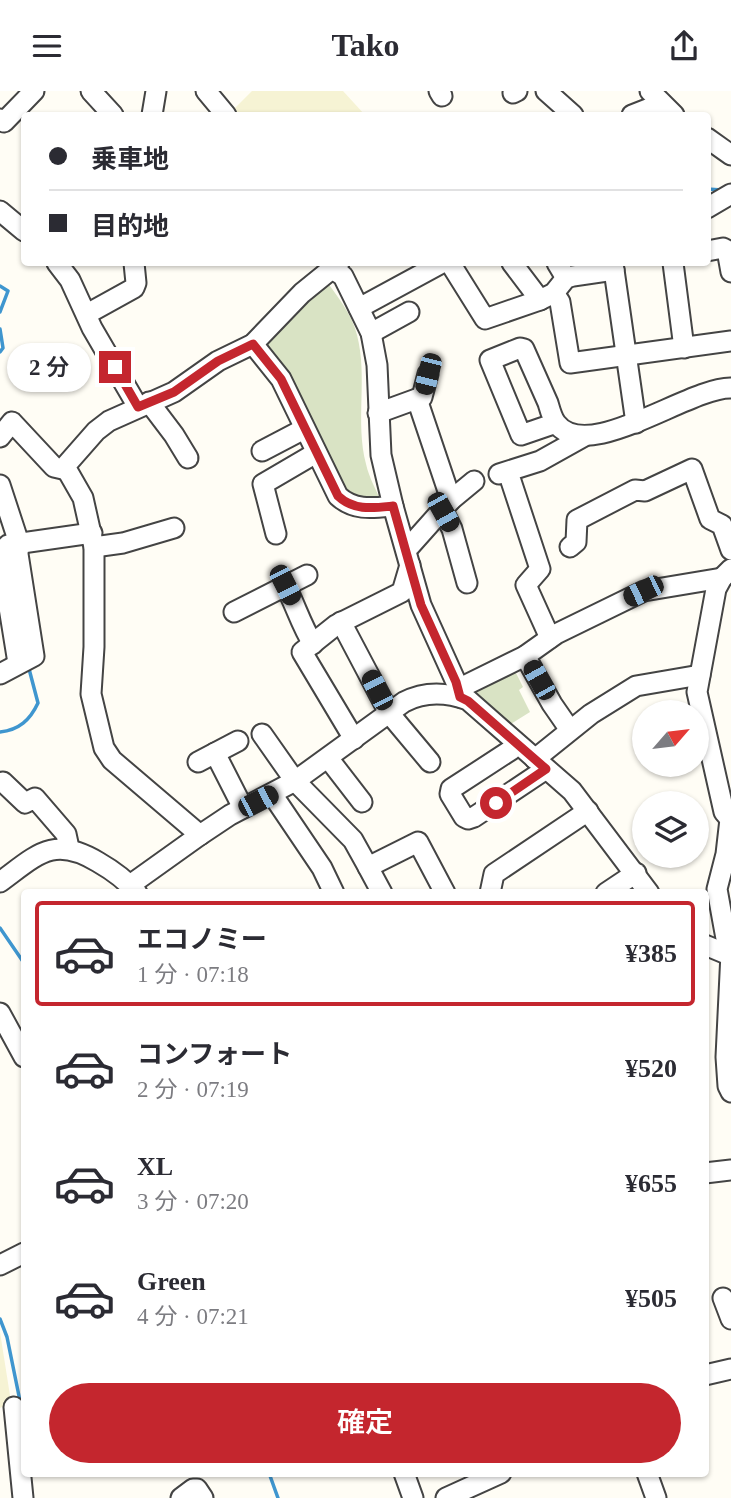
<!DOCTYPE html>
<html lang="ja">
<meta charset="utf-8">
<style>
body{margin:0;font-family:"Times New Roman","Noto Sans JP",serif;background:#f2f2f3;color:#2b2b33;height:100vh;display:flex;flex-direction:column;font-size:26px;white-space:nowrap}
*{box-sizing:border-box;margin:0}
p{font-size:23px;color:#7c7c81}
.icon{flex:none;width:38px;height:38px;fill:none;stroke:currentColor;stroke-width:2;stroke-linecap:round;stroke-linejoin:round}
.map{position:relative;flex:1;overflow:hidden}
.side{position:absolute;left:21px;top:798px;width:688px;height:588px;display:flex;flex-direction:column;background:#fff;border-radius:7px;box-shadow:0 2px 5px #0004}
.side>*{flex:none}
.top-card{position:absolute;left:21px;top:21px;width:690px;height:154px;border-radius:7px;box-shadow:0 2px 5px #0004;display:grid;align-content:center;height:154px;padding:0 28px;background:#fff}
.needle{width:46px;rotate:62deg}
.tools{position:absolute;left:632px;top:609px;display:grid;gap:14px}
.tools a{display:grid;place-items:center;width:77px;height:77px;border-radius:50%;background:#fff;box-shadow:0 2px 5px #0004;font-size:35px}
.end{position:absolute;width:32px;height:32px;margin:-16px;border:9px solid #c4262e;background:#fff;box-shadow:0 0 0 4px #fff}
.from{border-radius:50%}
.bubble{position:absolute;height:49px;border-radius:24px;background:#fff;box-shadow:0 2px 5px #0004;font-size:23px;font-weight:600;line-height:49px;text-align:center}
.car{position:absolute;width:21px;height:42px;margin:-21px -10px;border-radius:9px;box-shadow:0 0 5px 2px #0007;background:linear-gradient(#222 24%,#8ab4d8 0 40%,#222 0 76%,#8ab4d8 0 86%,#222 0)}
.top-card b{display:flex;align-items:center;gap:24px;height:66px;font-size:26px}
.top-card b+b{border-top:2px solid #e1e1e2}
.top-card i{width:18px;height:18px;background:#2b2b33}
ul{padding:12px 0 0;list-style:none}
li{display:flex;align-items:center;gap:21px;height:105px;margin:0 14px 10px;padding:0 14px;border:4px solid transparent;border-radius:7px}
li div{flex:1}
li b{display:block;font-size:26px}
li em{font-style:normal;font-weight:600}
li.on{border-color:#c4262e}
li>.icon{width:63px;height:63px;stroke-width:1.5}
.action{display:flex;gap:14px;margin-top:auto;padding:14px 28px}
.action a{flex:1;height:80px;border-radius:42px;background:#c4262e;color:#fff;font-size:28px;font-weight:600;line-height:80px;text-align:center}
header{display:flex;justify-content:space-between;align-items:center;height:91px;padding:0 28px;background:#fff;font-size:32px;font-weight:600}
.map>svg:first-child{display:block}
.farmland{fill:#f6f3d4}
.cemetery{fill:#d9e3c4}
.lines{fill:none;stroke-linecap:round;stroke-linejoin:round}
.stream{stroke:#3f96cf;stroke-width:3.5}
.minor-casing{stroke:#444;stroke-width:23}
.minor{stroke:#fff;stroke-width:19}
.route{stroke:#c4262e;stroke-width:9}
</style>
<header><svg class="icon" aria-label="menu" viewBox="0 0 24 24"><path d="M4 6h16M4 12h16M4 18h16"/></svg>Tako<svg class="icon" aria-label="share" viewBox="0 0 24 24"><path d="M12 15V3M7 8l5-5 5 5M5 13v7h14v-7"/></svg></header>
<div class="map">
<svg width="731" height="1407" viewBox="0 0 731 1407">
<rect width="100%" height="100%" fill="#fffdf5"/>
<g class="farmland">
<path d="M252 0H343L365 24H232L230 22Z"/>
<path d="M0 1241 11 1311 0 1317Z"/>
</g>
<g class="cemetery">
<path d="M325 188C337 205 352 223 357 244 368 286 355 331 366 373 369 387 377 400 382 413L347 410 260 252Z"/>
<path d="M513 576 523 596 519 599 530 621 506 636 468 596Z"/>
</g>
<g class="lines">
<g class="stream">
<path d="M707 98 722 99"/>
<path d="M0 195 8 200 0 221"/>
<path d="M0 238 3 257 0 261"/>
<path d="M0 641C19 639 30 629 38 612L28 574"/>
<path d="M0 837 24 872"/>
<path d="M0 1228 7 1246 20 1310"/>
<path d="M269 1382 278 1407"/>
</g>
<g class="minor-casing">
<g id="minor">
<path d="M91 0 113 24"/>
<path d="M206 0 226 24"/>
<path d="M439 0 442 5"/>
<path d="M546 0 573 24"/>
<path d="M650 0 674 24"/>
<path d="M513 2 517 0"/>
<path d="M152 24 156 0"/>
<path d="M632 24 660 13"/>
<path d="M0 28 4 31 34 0"/>
<path d="M707 47 731 64"/>
<path d="M707 117 731 103"/>
<path d="M0 120 24 140"/>
<path d="M707 160 723 157 727 159 731 181"/>
<path d="M57 172 70 189 92 237 138 316"/>
<path d="M339 172 302 202 253 253 218 270 174 301 109 330 96 340 67 373V379L83 407 94 456V556L91 603 104 657 112 669 200 744 230 724 295 690 404 611C425 600 446 601 468 609L572 700 649 802"/>
<path d="M450 172 485 228 540 209 554 202 566 187 573 185 614 179"/>
<path d="M512 172 540 209"/>
<path d="M557 172 566 187"/>
<path d="M613 172 636 332"/>
<path d="M673 172 684 257"/>
<path d="M331 177 343 185 371 242 377 274 381 364 393 415 421 514 460 600"/>
<path d="M554 202 560 211 570 272 731 250"/>
<path d="M359 217 442 172"/>
<path d="M87 223 134 197 136 192 134 172"/>
<path d="M371 242 409 221"/>
<path d="M253 253 281 288 338 405C354 420 373 417 393 415"/>
<path d="M417 308 451 409"/>
<path d="M149 311 174 344 188 367"/>
<path d="M378 322 422 306 428 283"/>
<path d="M556 332 521 344 490 269 520 257 524 258C532 276 540 294 548 312 550 319 552 327 556 332 587 374 689 296 731 297"/>
<path d="M0 346 12 331 54 376 67 379"/>
<path d="M262 360 304 338"/>
<path d="M499 383 540 370 583 346"/>
<path d="M511 390 540 478 526 494 550 547"/>
<path d="M0 394 19 452 18 463 34 565 0 583"/>
<path d="M443 420 452 438 467 492"/>
<path d="M276 443 263 393 316 362"/>
<path d="M8 454 92 442"/>
<path d="M94 456 123 452 174 437"/>
<path d="M406 456 410 455 451 409 474 390"/>
<path d="M570 456 576 451 577 429 635 399 645 400 692 378 710 428 722 434 731 459"/>
<path d="M0 461 18 572"/>
<path d="M285 494C296 515 301 534 313 553"/>
<path d="M234 521 307 484"/>
<path d="M341 531 389 622 430 671"/>
<path d="M525 565 552 613 570 639"/>
<path d="M460 606V600L466 594 525 565 556 543 644 500 722 487"/>
<path d="M262 643 295 690 353 749 368 776"/>
<path d="M354 648 302 561 336 534 402 501 410 474"/>
<path d="M517 653 511 659 451 698 450 703 464 726 468 728 474 726 546 678"/>
<path d="M215 662 243 717"/>
<path d="M328 667 362 711"/>
<path d="M535 668 591 623 636 595 700 584"/>
<path d="M198 671 238 650"/>
<path d="M3 691 25 712 35 707 66 743 69 757"/>
<path d="M272 703 322 777 334 802"/>
<path d="M0 791C37 764 53 744 98 771 112 779 126 789 137 802"/>
<path d="M130 794 200 744"/>
<path d="M382 802 368 776 418 751 445 802"/>
<path d="M490 802 494 783 588 720"/>
<path d="M606 802 636 782"/>
<path d="M705 854 729 864"/>
<path d="M731 862 726 966 728 995 731 1001"/>
<path d="M729 864 717 798 726 763 730 728 724 721 697 601 716 498 722 487 731 478"/>
<path d="M0 922 24 966"/>
<path d="M705 1082 731 1079"/>
<path d="M0 1174 24 1162"/>
<path d="M723 1207 731 1228"/>
<path d="M705 1284 731 1278"/>
<path d="M14 1316 23 1407"/>
<path d="M404 1382 413 1407"/>
<path d="M647 1382 656 1407"/>
<path d="M181 1407 193 1398H197L203 1407"/>
<path d="M446 1407 501 1382"/>
</g>
</g>
<use href="#minor" class="minor"/>
</g>
<g class="lines">
<path class="route" d="M115 276 138 316 174 301 218 270 253 253 281 288 338 405C354 420 373 417 393 415L421 514 456 591 460 606 468 610 546 678 496 712"/>
</g>
</svg>
<div class="tools">
<a><svg class="needle" viewBox="-14 -14 28 28"><path d="M0-13l5 13h-10z" fill="#e53935"/><path d="M0 13l5-13h-10z" fill="#7c7c81"/></svg></a>
<a><svg class="icon" aria-label="layers" viewBox="0 0 24 24"><path d="M12 4l9 5-9 5-9-5zM3 14l9 5 9-5"/></svg></a>
</div>
<i class="end from" style="left:496px;top:712px"></i>
<i class="end" style="left:115px;top:276px"></i>
<div class="bubble" style="left:7px;top:252px;width:84px">2 分</div>
<i class="car" style="left:428px;top:283px;rotate:194deg"></i>
<i class="car" style="left:443px;top:421px;rotate:151deg"></i>
<i class="car" style="left:285px;top:494px;rotate:153deg"></i>
<i class="car" style="left:643px;top:500px;rotate:244deg"></i>
<i class="car" style="left:539px;top:589px;rotate:331deg"></i>
<i class="car" style="left:377px;top:599px;rotate:333deg"></i>
<i class="car" style="left:258px;top:710px;rotate:63deg"></i>
<div class="top-card">
<b><i class="from"></i>乗車地</b>
<b><i></i>目的地</b>
</div>
<section class="side">
<ul>
<li class="on"><svg class="icon" aria-label="car" viewBox="0 0 24 24"><path d="M5 17H2v-5l4-1 3-4h7l3 4 3 1v5h-3M9 17h6M6 11h13"/><circle cx="7" cy="17" r="2"/><circle cx="17" cy="17" r="2"/></svg><div><b>エコノミー</b><p>1 分 · 07:18</p></div><em>¥385</em></li>
<li><svg class="icon" aria-label="car" viewBox="0 0 24 24"><path d="M5 17H2v-5l4-1 3-4h7l3 4 3 1v5h-3M9 17h6M6 11h13"/><circle cx="7" cy="17" r="2"/><circle cx="17" cy="17" r="2"/></svg><div><b>コンフォート</b><p>2 分 · 07:19</p></div><em>¥520</em></li>
<li><svg class="icon" aria-label="car" viewBox="0 0 24 24"><path d="M5 17H2v-5l4-1 3-4h7l3 4 3 1v5h-3M9 17h6M6 11h13"/><circle cx="7" cy="17" r="2"/><circle cx="17" cy="17" r="2"/></svg><div><b>XL</b><p>3 分 · 07:20</p></div><em>¥655</em></li>
<li><svg class="icon" aria-label="car" viewBox="0 0 24 24"><path d="M5 17H2v-5l4-1 3-4h7l3 4 3 1v5h-3M9 17h6M6 11h13"/><circle cx="7" cy="17" r="2"/><circle cx="17" cy="17" r="2"/></svg><div><b>Green</b><p>4 分 · 07:21</p></div><em>¥505</em></li>
</ul>
<div class="action"><a>確定</a></div>
</section>
</div>
